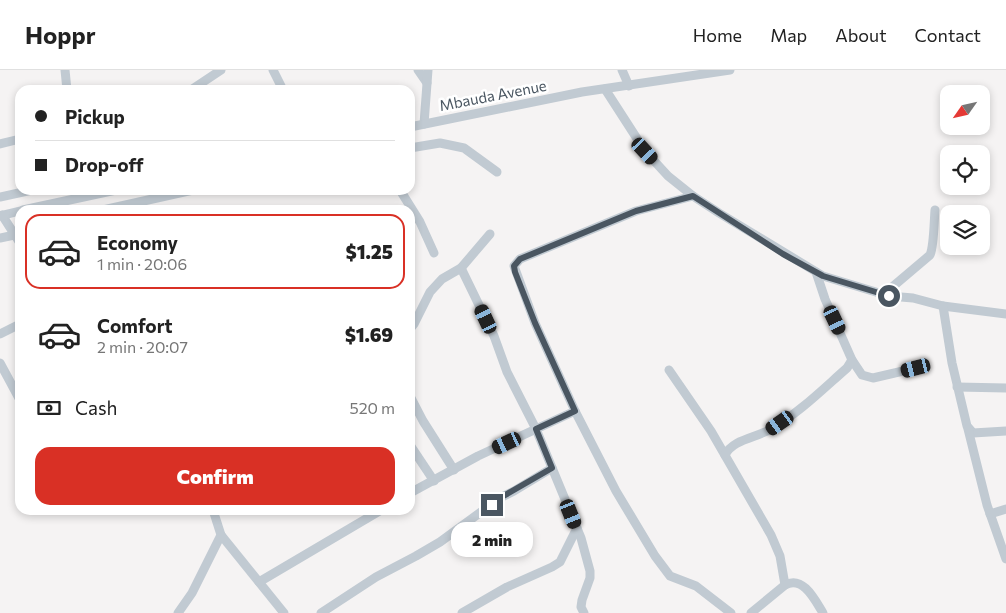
<!DOCTYPE html>
<meta charset="utf-8">
<style>
body{margin:0;font-family:Commissioner,sans-serif;background:#f2f2f2;color:#222;height:100vh;display:flex;flex-direction:column;font-size:19px;white-space:nowrap}
*{box-sizing:border-box;margin:0}
p{font-size:16px;color:#767676}
.icon{flex:none;width:28px;height:28px;fill:none;stroke:currentColor;stroke-width:2;stroke-linecap:round;stroke-linejoin:round}
.map{position:relative;flex:1;overflow:hidden}
.sheet{position:absolute;left:15px;top:135px;width:400px;height:310px;display:flex;flex-direction:column;background:#fff;border-radius:15px;box-shadow:0 2px 8px #0003}
.sheet>*{flex:none}
.top-card{position:absolute;left:15px;top:15px;width:400px;height:110px;border-radius:15px;box-shadow:0 2px 8px #0003;display:grid;align-content:center;height:110px;padding:0 20px;background:#fff}
.needle{width:32px;rotate:236deg}
.controls{position:absolute;left:940px;top:15px;display:grid;gap:10px}
.controls a{display:grid;place-items:center;width:50px;height:50px;border-radius:10px;background:#fff;box-shadow:0 2px 8px #0003;font-size:25px}
.end{position:absolute;width:22px;height:22px;margin:-11px;border:6px solid #4a5661;background:#fff;box-shadow:0 0 0 2px #fff}
.from{border-radius:50%}
.bubble{position:absolute;height:35px;border-radius:15px;background:#fff;box-shadow:0 2px 8px #0003;font-size:16px;font-weight:800;line-height:35px;text-align:center}
.car{position:absolute;width:15px;height:30px;margin:-15px -8px;border-radius:6px;box-shadow:0 0 4px 1px #0007;background:linear-gradient(#222 24%,#8ab4d8 0 40%,#222 0 76%,#8ab4d8 0 86%,#222 0)}
.top-card b{display:flex;align-items:center;gap:18px;height:48px;font-size:19px}
.top-card b+b{border-top:1px solid #e0e0e0}
.top-card i{width:12px;height:12px;background:#222}
ul{padding:9px 0 0;list-style:none}
li{display:flex;align-items:center;gap:15px;height:75px;margin:0 10px 8px;padding:0 10px;border:2px solid transparent;border-radius:15px}
li div{flex:1}
li b{display:block;font-size:19px}
li em{font-style:normal;font-weight:800}
li.active{border-color:#d93025}
li>.icon{width:45px;height:45px;stroke-width:1.5}
.pay{display:flex;align-items:center;gap:12px;height:55px;padding:0 20px;font-size:19px}
.pay p{margin-inline-start:auto}
.action{display:flex;gap:10px;margin-top:auto;padding:10px 20px}
.action a{flex:1;height:58px;border-radius:15px;background:#d93025;color:#fff;font-size:20px;font-weight:800;line-height:58px;text-align:center}
header{display:flex;align-items:center;gap:30px;box-sizing:border-box;height:70px;padding:0 25px;background:#fff;border-bottom:1px solid #e0e0e0}
header strong{font-size:24px}
nav{display:flex;gap:28px;margin-inline-start:auto;font-size:18px}
.map>svg:first-child{display:block}
.lines{fill:none;stroke-linecap:round;stroke-linejoin:round}
.minor{stroke:#c1cad2;stroke-width:9}
.route{stroke:#4a5661;stroke-width:6}
.labels{text-anchor:middle;stroke-width:5;stroke-linejoin:round;paint-order:stroke}
.street-label{font-size:15px;fill:#4a5661;stroke:#fff}
</style>
<header>
<strong>Hoppr</strong>
<nav><a>Home</a><a>Map</a><a>About</a><a>Contact</a></nav>
</header>
<div class="map">
<svg width="1006" height="543" viewBox="0 0 1006 543">
<rect width="100%" height="100%" fill="#f5f3f3"/>
<g class="lines">
<g class="minor">
<path d="M65 0 67 20"/>
<path d="M273 0 283 20"/>
<path d="M418 0 427 13"/>
<path d="M622 0 629 16"/>
<path d="M605 19 645 81 668 106 693 126 719 143 823 206 889 226 913 228 943 236 1006 244"/>
<path d="M191 20 221 0"/>
<path d="M424 54 428 0"/>
<path d="M410 57 582 22 730 0"/>
<path d="M0 74 20 69"/>
<path d="M410 78 440 73 464 78 497 102"/>
<path d="M400 120 420 152 434 183"/>
<path d="M693 126 636 141 520 189 514 196 535 253 575 341 616 421 655 486 670 506 696 516 731 543"/>
<path d="M0 127 32 120"/>
<path d="M23 140 116 120"/>
<path d="M103 140 193 120"/>
<path d="M2 145 20 173"/>
<path d="M0 146 20 141"/>
<path d="M0 168 19 164"/>
<path d="M461 198 494 266 507 302 536 359 581 468 590 501V508L582 530 581 537 584 543"/>
<path d="M816 202 825 229 852 290 862 305 873 308 916 298"/>
<path d="M884 224 930 185C934 176 934 152 935 140"/>
<path d="M943 236 952 293 967 356 973 363 1006 361"/>
<path d="M410 259 414 254 430 222 442 209 461 198 490 164"/>
<path d="M0 264 20 254"/>
<path d="M0 293 20 330"/>
<path d="M669 300 711 361 771 465 780 486 785 515"/>
<path d="M957 317 1006 318"/>
<path d="M410 326 423 351 454 400"/>
<path d="M968 359 987 435 1006 489"/>
<path d="M410 375 434 411"/>
<path d="M725 385C733 369 756 368 771 359 799 343 823 319 847 298L852 290"/>
<path d="M410 423 478 386 575 341"/>
<path d="M990 444 1006 439"/>
<path d="M221 465 284 543"/>
<path d="M259 512 381 440"/>
<path d="M178 543 192 523 221 465 213 440"/>
<path d="M321 543 376 507 416 486 440 472 500 428 514 421 552 398"/>
<path d="M462 543 507 517 552 497 560 492 577 458"/>
<path d="M751 543 785 515C803 505 815 530 823 543"/>
</g>
</g>
<g class="lines">
<path class="route" d="M492 435 500 428 552 398 536 359 575 341 535 253 515 202 514 196 520 189 636 141 693 126 783 184 823 206 889 226"/>
</g>
<g class="labels">
<g class="street-label">
<text transform="translate(493 26) rotate(-11)" y="5">Mbauda Avenue</text>
</g>
</g>
</svg>
<div class="controls">
<a><svg class="needle" viewBox="-14 -14 28 28"><path d="M0-13l5 13h-10z" fill="#e53935"/><path d="M0 13l5-13h-10z" fill="#767676"/></svg></a>
<a><svg class="icon" aria-label="locate" viewBox="0 0 24 24"><circle cx="12" cy="12" r="6"/><path d="M12 2v4M12 18v4M2 12h4M18 12h4"/></svg></a>
<a><svg class="icon" aria-label="layers" viewBox="0 0 24 24"><path d="M12 4l9 5-9 5-9-5zM3 14l9 5 9-5"/></svg></a>
</div>
<i class="end from" style="left:889px;top:226px"></i>
<i class="end" style="left:492px;top:435px"></i>
<div class="bubble" style="left:451px;top:452px;width:82px">2 min</div>
<i class="car" style="left:645px;top:81px;rotate:137deg"></i>
<i class="car" style="left:486px;top:249px;rotate:335deg"></i>
<i class="car" style="left:835px;top:250px;rotate:155deg"></i>
<i class="car" style="left:916px;top:298px;rotate:256deg"></i>
<i class="car" style="left:780px;top:353px;rotate:235deg"></i>
<i class="car" style="left:507px;top:373px;rotate:245deg"></i>
<i class="car" style="left:571px;top:444px;rotate:158deg"></i>
<div class="top-card">
<b><i class="from"></i>Pickup</b>
<b><i></i>Drop-off</b>
</div>
<section class="sheet">
<ul>
<li class="active"><svg class="icon" aria-label="car" viewBox="0 0 24 24"><path d="M5 17H2v-5l4-1 3-4h7l3 4 3 1v5h-3M9 17h6M6 11h13"/><circle cx="7" cy="17" r="2"/><circle cx="17" cy="17" r="2"/></svg><div><b>Economy</b><p>1 min · 20:06</p></div><em>$1.25</em></li>
<li><svg class="icon" aria-label="car" viewBox="0 0 24 24"><path d="M5 17H2v-5l4-1 3-4h7l3 4 3 1v5h-3M9 17h6M6 11h13"/><circle cx="7" cy="17" r="2"/><circle cx="17" cy="17" r="2"/></svg><div><b>Comfort</b><p>2 min · 20:07</p></div><em>$1.69</em></li>
</ul>
<div class="pay"><svg class="icon" aria-label="cash" viewBox="0 0 24 24"><path d="M3 7h18v10H3z"/><circle cx="12" cy="12" r="2"/></svg>Cash<p>520 m</p></div>
<div class="action"><a>Confirm</a></div>
</section>
</div>
